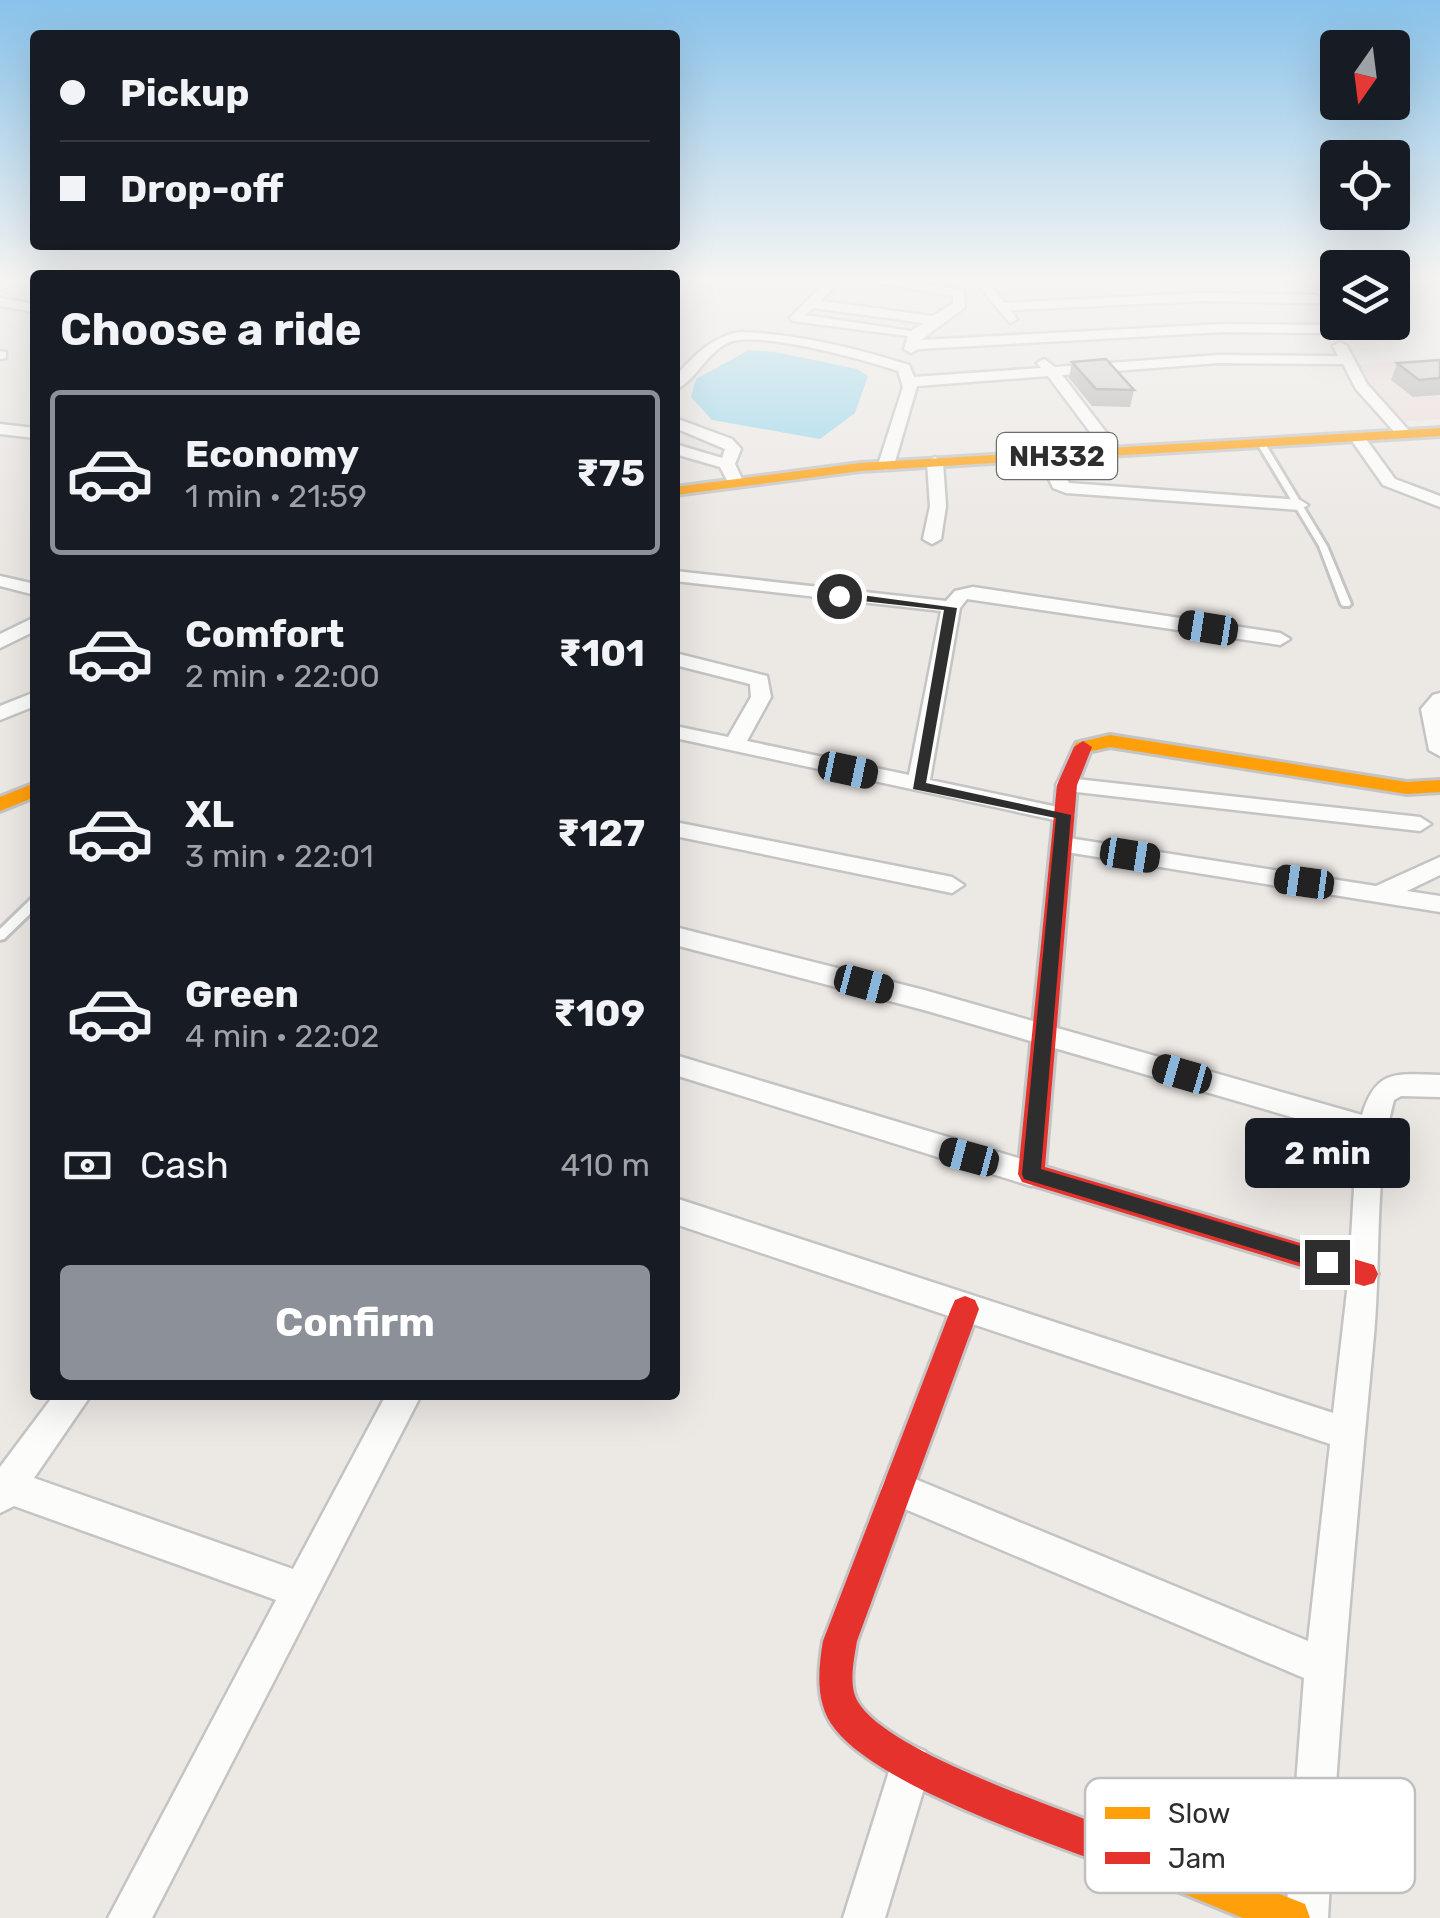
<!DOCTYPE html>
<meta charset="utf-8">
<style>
body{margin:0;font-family:Rubik,sans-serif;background:#20242c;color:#f1f3f6;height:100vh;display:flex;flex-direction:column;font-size:38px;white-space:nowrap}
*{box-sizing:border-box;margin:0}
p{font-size:32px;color:#9ea1a6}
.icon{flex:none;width:55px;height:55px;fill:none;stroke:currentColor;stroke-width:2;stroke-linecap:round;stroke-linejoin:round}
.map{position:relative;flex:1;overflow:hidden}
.panel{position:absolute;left:30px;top:270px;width:650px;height:1130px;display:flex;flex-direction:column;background:#171b24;border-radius:10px;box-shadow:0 10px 40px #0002}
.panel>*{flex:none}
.top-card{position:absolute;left:30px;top:30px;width:650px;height:220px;border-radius:10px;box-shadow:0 10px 40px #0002;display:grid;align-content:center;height:220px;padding:0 30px;background:#171b24}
.needle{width:65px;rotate:194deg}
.fabs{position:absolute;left:1320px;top:30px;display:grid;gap:20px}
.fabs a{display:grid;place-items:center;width:90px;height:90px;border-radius:10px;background:#171b24;box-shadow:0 10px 40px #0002;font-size:50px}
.end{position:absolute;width:45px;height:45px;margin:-22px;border:12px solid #2e2e2e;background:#fff;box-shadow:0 0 0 5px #fff}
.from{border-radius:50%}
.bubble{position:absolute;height:70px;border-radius:10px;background:#171b24;box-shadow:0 10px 40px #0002;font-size:32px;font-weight:700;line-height:70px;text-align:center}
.car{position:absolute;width:30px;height:60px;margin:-30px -15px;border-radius:12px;box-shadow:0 0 8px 2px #0007;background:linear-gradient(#222 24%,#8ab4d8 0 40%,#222 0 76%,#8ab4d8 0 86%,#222 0)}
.top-card b{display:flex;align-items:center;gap:35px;height:95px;font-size:38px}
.top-card b+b{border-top:2px solid #363941}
.top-card i{width:25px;height:25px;background:#f1f3f6}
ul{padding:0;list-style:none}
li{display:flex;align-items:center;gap:30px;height:165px;margin:0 20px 15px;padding:0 10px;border:5px solid transparent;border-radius:10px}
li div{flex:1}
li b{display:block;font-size:38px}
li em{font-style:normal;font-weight:700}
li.selected{border-color:#8c9099}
li>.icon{width:90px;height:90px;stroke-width:1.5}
h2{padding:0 30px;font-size:45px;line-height:120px}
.pay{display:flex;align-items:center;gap:25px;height:110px;padding:0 30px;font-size:38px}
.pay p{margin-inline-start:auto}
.button{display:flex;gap:20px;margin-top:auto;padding:20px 30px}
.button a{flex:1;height:115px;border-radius:10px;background:#8c9099;color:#fff;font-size:40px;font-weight:700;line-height:115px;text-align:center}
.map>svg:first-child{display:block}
.medical{fill:#e9dcdb}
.water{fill:#99d6ec}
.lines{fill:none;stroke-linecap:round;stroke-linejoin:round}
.lane-casing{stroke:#c5c4c5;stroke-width:6}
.street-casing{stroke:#c5c4c5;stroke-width:5}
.slow-casing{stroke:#c5c4c5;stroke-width:6}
.jam-casing{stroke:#c5c4c5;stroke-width:6}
.lane{fill:#fcfcfb;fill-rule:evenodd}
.street{fill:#fcfcfb;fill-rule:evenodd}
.slow{fill:#ff9f0a;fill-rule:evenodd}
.jam{fill:#e5322d;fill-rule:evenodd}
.rail{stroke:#dfdfe1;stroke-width:4}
.wall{fill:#b4b1af}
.building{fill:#d1cecb;stroke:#92908e;stroke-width:2.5}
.route{fill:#2e2e2e}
.labels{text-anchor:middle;stroke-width:8;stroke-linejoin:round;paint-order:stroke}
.shield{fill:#fff;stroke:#6d6d6d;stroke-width:2.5}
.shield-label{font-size:28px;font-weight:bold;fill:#2e2e2e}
.key{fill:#fff;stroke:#c0c0c0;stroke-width:2.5}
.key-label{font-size:28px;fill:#2e2e2e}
</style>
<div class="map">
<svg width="1440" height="1918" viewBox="0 0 1440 1918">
<rect width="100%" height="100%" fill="#ece8e4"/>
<path class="medical" d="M1440 358V419L1396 422 1353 365Z"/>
<path class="water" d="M749 350 775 352 857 369 868 376 855 413 820 439 712 420 691 397 696 379Z"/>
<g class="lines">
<g class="lane-casing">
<g id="lane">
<path d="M1259 443 1266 445 1327 546 1351 604 1349 606H1343L1341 604 1319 546 1258 445Z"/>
<path d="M35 898V909L4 939 0 940V929L31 899Z"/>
</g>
</g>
<g class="street-casing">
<g id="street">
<path d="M19 280 0 290V281Z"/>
<path d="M827 280H840L821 301 933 316 953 303V296L863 280H895L963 290 965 307 921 340 1224 324 1332 325 1339 329 1332 333 1224 332 918 349 911 353 904 349 908 336 792 321 790 318ZM814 308 924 323 911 331 805 315Z"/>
<path d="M982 284H990L1005 303 1204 293 1317 295 1323 299 1317 303 1204 301 1010 310 1017 319 1010 323 982 290Z"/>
<path d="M0 298 35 304V312L0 306Z"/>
<path d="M740 332C797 334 855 348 909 365L914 377 1041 368 1037 363 1044 359 1055 367 1219 355 1338 356 1333 346 1340 342 1347 346 1367 384 1412 434 1399 437 1356 389 1343 364 1219 363 1062 375 1122 453 1114 458 1108 456 1048 376 917 386 894 465 886 470 878 465 903 387 898 371C866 360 755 329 727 343 706 354 695 381 675 390V377C694 356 711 337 740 332Z"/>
<path d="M0 351 6 352V358L0 359Z"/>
<path d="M675 418 732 439 741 449 735 464 742 479 740 482H728L720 467 675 454V444L722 458 725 449 675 428Z"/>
<path d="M0 424 35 428V438L0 434Z"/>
<path d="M1353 435H1363L1395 479 1440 496V507L1383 485 1350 438Z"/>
<path d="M1041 454H1053L1069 483 1300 500 1308 505 1300 510 1066 493 1053 488 1039 457Z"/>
<path d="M935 457 943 462 946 506 941 539 932 544 923 539 930 506 927 462Z"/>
<path d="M675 571 946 601 955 591 973 587 1280 633 1290 639 1280 645 967 599 960 608 930 780 1072 810 1075 815 1064 822 675 738V726L728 737 751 697 750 684 675 665V653L767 676 771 697 747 741 909 775 941 611 675 581Z"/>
<path d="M0 576 35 584V595L0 586Z"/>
<path d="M35 617V631L0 648V634Z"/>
<path d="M35 692V706L0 720V706Z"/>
<path d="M1440 693V756L1429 750 1421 709 1433 695Z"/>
<path d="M1067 778 1420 817 1431 824 1420 831 1059 790 1056 785 1059 780Z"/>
<path d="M675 822 952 877 964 885 952 893 675 836Z"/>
<path d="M1062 837 1376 886 1440 857V875L1407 891 1440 896V912L1054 850 1051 845Z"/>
<path d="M675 927 924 990 1362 1115C1376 1068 1397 1074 1440 1075V1097L1401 1096 1394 1100C1374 1172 1381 1260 1374 1335 1356 1529 1338 1723 1328 1918H1286L1304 1678 886 1501 881 1489 886 1477 898 1472 1308 1641 1330 1444 675 1224V1198L1333 1413 1349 1274 1357 1136 924 1010 675 945Z"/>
<path d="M675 1055 1031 1162 1041 1165 1045 1174 1041 1183 1031 1186 675 1075Z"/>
<path d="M54 1395H91L34 1478 293 1569 386 1395H421L152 1918H108L276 1600 14 1506 0 1513V1467Z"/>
<path d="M911 1745 925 1751 931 1765 885 1918H843L891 1765 897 1751Z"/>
</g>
</g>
<g class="slow-casing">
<g id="slow">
<path d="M1440 428V436L860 471 675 495V487L860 463Z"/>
<path d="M1110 735 1407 782 1440 780V792L1407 794 1110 747 1083 753 1074 747 1076 743Z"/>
<path d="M35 783V797L0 811V797Z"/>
<path d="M1151 1843 1305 1904 1310 1918H1243L1138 1875 1132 1862 1138 1849Z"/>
</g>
</g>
<g class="jam-casing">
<g id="jam">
<path d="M1083 741 1092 747 1077 785 1045 1167 1364 1262 1374 1265 1378 1274 1374 1283 1364 1286 1022 1182 1018 1174 1057 785 1074 747Z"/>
<path d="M965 1296 975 1300 979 1309 857 1641C854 1659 848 1686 858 1702 892 1758 1098 1821 1164 1849L1170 1862 1164 1875 1151 1881C1074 1851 883 1791 835 1729 815 1704 818 1671 823 1641L951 1309 955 1300Z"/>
</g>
</g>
<use href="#lane" class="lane"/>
<use href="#street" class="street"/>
<use href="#slow" class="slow"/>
<use href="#jam" class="jam"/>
<path class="rail" d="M1401 280 1440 282"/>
</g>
<g class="wall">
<path d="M1440 360V395L1413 397 1391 380 1397 363Z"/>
<path d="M1072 362 1134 390 1130 407 1092 406 1069 378Z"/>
</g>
<g class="building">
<path d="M1106 359 1134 390 1096 389 1072 362Z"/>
<path d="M1440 360V378L1419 380 1397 363Z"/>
</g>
<linearGradient id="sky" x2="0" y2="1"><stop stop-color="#88c2ea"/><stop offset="0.51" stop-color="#f6f5f3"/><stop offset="1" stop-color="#f6f5f3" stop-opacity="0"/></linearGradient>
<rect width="1440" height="549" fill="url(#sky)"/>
<path class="route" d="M839 592 957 608 926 783 1071 815 1041 1169 1327 1254 1334 1256V1269L1327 1271 1024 1179 1022 1174 1056 818 913 789 944 610 835 598Z"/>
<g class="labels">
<rect class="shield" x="997" y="433" width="120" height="46" rx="8"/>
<g class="shield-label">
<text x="1057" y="466">NH332</text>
</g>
</g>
<rect x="1085" y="1778" width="330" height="115" rx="15" class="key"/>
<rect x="1105" y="1807" width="45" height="12" fill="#ff9f0a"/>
<rect x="1105" y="1852" width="45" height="12" fill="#e5322d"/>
<g class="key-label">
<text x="1168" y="1823">Slow</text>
<text x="1168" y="1868">Jam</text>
</g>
</svg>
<div class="fabs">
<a><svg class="needle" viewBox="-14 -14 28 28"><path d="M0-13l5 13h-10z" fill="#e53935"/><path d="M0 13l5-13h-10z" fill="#9ea1a6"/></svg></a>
<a><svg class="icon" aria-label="locate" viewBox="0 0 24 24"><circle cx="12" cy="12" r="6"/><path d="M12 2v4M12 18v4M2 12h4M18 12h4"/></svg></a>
<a><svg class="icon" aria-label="layers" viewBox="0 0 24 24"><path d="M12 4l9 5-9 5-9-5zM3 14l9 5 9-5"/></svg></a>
</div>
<i class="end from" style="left:839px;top:596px"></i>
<i class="end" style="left:1327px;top:1262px"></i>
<div class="bubble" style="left:1245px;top:1118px;width:165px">2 min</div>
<i class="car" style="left:1208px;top:628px;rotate:279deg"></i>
<i class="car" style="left:848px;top:770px;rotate:102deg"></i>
<i class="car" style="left:1130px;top:855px;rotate:99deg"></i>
<i class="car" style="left:1304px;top:882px;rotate:278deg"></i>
<i class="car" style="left:864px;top:984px;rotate:105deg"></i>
<i class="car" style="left:1182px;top:1074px;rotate:286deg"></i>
<i class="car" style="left:969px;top:1157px;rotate:285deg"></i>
<div class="top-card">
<b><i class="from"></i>Pickup</b>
<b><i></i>Drop-off</b>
</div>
<section class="panel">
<h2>Choose a ride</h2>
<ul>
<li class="selected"><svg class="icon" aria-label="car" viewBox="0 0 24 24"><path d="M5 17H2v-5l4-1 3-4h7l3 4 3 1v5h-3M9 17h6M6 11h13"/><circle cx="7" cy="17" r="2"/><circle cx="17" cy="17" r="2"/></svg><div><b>Economy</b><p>1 min · 21:59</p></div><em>₹75</em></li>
<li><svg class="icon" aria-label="car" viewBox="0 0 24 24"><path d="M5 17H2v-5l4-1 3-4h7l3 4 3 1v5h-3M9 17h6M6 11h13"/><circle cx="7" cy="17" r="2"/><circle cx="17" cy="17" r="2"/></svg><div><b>Comfort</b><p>2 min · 22:00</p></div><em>₹101</em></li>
<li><svg class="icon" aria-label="car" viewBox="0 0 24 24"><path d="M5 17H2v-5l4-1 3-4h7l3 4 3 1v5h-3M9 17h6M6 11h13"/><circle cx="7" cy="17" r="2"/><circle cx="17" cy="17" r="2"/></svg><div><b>XL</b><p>3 min · 22:01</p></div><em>₹127</em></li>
<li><svg class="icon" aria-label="car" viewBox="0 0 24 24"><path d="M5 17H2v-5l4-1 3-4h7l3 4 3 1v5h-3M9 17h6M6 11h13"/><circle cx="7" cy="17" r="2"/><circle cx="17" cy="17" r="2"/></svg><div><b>Green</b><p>4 min · 22:02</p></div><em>₹109</em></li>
</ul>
<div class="pay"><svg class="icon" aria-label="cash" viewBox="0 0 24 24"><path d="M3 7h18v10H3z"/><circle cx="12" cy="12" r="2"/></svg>Cash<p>410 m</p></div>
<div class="button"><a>Confirm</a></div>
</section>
</div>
